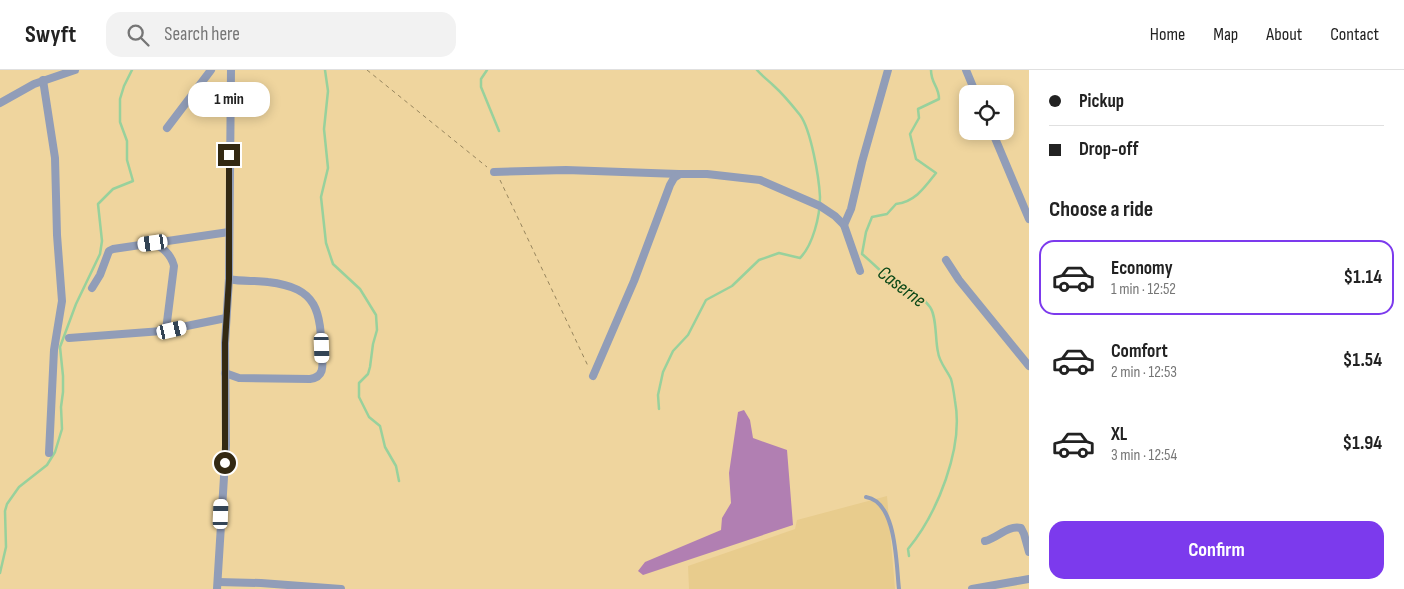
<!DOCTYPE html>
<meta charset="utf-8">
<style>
body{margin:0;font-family:"Sofia Sans Condensed",sans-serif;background:#f2f2f2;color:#222;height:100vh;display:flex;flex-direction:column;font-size:19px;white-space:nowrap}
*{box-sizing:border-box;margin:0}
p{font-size:16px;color:#767676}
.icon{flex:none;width:28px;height:28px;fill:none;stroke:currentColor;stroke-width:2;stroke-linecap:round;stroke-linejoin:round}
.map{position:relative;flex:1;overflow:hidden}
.panel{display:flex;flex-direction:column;background:#fff;width:375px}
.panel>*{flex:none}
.banner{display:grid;align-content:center;height:110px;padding:0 20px;background:#fff}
.controls{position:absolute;left:959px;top:15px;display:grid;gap:10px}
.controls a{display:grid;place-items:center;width:55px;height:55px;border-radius:10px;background:#fff;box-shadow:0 2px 12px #0003;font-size:25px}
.end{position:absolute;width:22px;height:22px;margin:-11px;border:6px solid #332913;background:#fff;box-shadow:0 0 0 2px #fff}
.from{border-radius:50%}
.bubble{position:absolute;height:35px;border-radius:15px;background:#fff;box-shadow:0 2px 12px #0003;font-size:16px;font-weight:700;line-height:35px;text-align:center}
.car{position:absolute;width:15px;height:30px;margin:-15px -8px;border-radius:6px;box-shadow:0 0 4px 1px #0007;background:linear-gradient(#fff 24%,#345 0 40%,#fff 0 76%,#345 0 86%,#fff 0)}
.banner b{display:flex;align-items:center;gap:18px;height:48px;font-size:19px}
.banner b+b{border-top:1px solid #e0e0e0}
.banner i{width:12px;height:12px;background:#222}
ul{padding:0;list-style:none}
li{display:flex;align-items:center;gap:15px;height:75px;margin:0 10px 8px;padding:0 10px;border:2px solid transparent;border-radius:15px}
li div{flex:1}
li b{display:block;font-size:19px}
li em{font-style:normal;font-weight:700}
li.active{border-color:#7c3aed}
li>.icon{width:45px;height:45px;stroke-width:1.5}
h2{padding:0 20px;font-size:22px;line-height:60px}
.action{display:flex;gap:10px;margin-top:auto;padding:10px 20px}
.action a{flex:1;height:58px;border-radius:15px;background:#7c3aed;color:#fff;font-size:20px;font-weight:700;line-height:58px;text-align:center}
header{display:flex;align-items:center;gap:30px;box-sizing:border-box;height:70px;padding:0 25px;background:#fff;border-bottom:1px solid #e0e0e0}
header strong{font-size:24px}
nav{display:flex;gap:28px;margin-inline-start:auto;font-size:18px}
.search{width:350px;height:45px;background:#f2f2f2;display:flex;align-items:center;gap:12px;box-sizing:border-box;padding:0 18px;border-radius:15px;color:#767676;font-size:19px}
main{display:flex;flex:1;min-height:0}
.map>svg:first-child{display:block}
.built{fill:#e8cc8d}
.forest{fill:#b17fb2}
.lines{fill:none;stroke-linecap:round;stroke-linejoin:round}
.stream{stroke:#98d19c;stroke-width:2.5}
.path{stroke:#97855d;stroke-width:1;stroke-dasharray:4 4;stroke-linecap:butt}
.service{stroke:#919db8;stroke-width:4}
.minor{stroke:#919db8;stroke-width:8}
.route{stroke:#332913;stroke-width:6}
.labels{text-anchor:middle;stroke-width:4;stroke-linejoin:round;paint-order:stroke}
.water-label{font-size:20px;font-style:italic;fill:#0b4817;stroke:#efd59e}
</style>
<header>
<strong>Swyft</strong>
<div class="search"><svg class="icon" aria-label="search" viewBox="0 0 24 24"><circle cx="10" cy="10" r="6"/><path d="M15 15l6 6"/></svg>Search here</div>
<nav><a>Home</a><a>Map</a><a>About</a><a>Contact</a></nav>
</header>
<main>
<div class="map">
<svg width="1029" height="519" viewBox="0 0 1029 519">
<rect width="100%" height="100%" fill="#efd59e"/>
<path class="built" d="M887 426 895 519H689L688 496 795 459 797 450Z"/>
<path class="forest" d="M744 340 750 350 753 368 787 380 793 455 643 505 638 501 645 492 721 460 722 448 731 433 729 403 738 342Z"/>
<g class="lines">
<g class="stream">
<path d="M325 0 328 21 324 59 328 98 321 127 326 173 333 194 360 219 376 245 377 260 373 274 370 297 368 304 359 313V327L369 347 380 356 385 377 396 396 399 411"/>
<path d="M487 0 481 9V17L499 61"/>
<path d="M659 339 658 325 663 302 673 281 688 265 706 230 732 216 759 190 779 183 800 188C813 175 820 146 820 127 819 107 811 60 800 45 792 35 783 24 774 16 768 10 762 6 757 0"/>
<path d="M909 486 908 479C937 444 964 378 955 331 954 324 953 316 951 309 947 300 939 292 938 282 935 270 937 247 930 237 919 222 909 221 894 212 883 204 873 193 862 184L866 162 872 147 887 144 896 134C915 132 925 117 936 103L916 89 910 64 919 48 918 39 939 29C939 16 931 14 931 0"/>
<path d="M0 503 6 477 5 441 7 434 19 417 47 395 55 382 62 359 61 337 63 322V306L60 277 76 234 100 184 102 171 98 134 113 119 133 111 127 90V71L120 52V29L124 16 132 0"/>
</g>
<g class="path">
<path d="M367 0 487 97"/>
<path d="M500 110 588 296"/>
</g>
<path class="service" d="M866 427C897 432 896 494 899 519"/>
<g class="minor">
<path d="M966 0 976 24"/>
<path d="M43 10 55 88 57 165 62 231 54 280 49 383"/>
<path d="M0 33 34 14 75 0"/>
<path d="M167 58 211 0"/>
<path d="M992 61 1029 149"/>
<path d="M494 102 566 100 679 104"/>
<path d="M153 173C163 178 171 184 174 196L166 260"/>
<path d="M946 190 959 210 1029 296"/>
<path d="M860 201 844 155 851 139 862 92 888 0"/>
<path d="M92 218 100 205 109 181 113 179 229 162"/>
<path d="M69 268 162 261 226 248"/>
<path d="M225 303 239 308 310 309C324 307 323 297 322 285 320 241 319 218 268 212 255 210 242 212 229 209"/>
<path d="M593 306 634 211 670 115 674 108 680 104H707L760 110 820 136 835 146 844 155"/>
<path d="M985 471C998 468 1007 455 1021 458L1024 464 1029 482"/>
<path d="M218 512 261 513 341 519"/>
<path d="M217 519 226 375 225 273 229 209 231 0"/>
<path d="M972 519 1029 509"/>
</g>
</g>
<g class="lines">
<path class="route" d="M225 393V273L229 209V85"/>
</g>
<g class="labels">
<g class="water-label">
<text transform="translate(902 216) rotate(37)" y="7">Caserne</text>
</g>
</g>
</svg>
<div class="controls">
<a><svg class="icon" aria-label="locate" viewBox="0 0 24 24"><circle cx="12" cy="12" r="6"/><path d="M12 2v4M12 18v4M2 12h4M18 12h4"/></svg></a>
</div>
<i class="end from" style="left:225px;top:393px"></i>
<i class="end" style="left:229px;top:85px"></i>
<div class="bubble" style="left:188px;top:12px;width:82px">1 min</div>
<i class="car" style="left:153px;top:173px;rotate:262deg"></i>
<i class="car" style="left:172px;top:260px;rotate:77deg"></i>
<i class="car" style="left:322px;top:278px;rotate:178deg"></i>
<i class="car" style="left:221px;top:444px;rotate:2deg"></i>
</div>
<section class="panel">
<div class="banner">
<b><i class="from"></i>Pickup</b>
<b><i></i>Drop-off</b>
</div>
<h2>Choose a ride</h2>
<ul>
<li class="active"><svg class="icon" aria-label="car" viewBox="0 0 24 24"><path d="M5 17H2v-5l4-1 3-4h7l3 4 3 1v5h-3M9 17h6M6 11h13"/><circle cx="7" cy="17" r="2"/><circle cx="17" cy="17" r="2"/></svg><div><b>Economy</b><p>1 min · 12:52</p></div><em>$1.14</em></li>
<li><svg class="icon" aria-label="car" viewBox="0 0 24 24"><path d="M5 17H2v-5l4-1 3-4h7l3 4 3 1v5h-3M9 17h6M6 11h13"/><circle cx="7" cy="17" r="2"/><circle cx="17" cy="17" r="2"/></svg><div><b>Comfort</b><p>2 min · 12:53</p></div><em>$1.54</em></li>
<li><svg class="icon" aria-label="car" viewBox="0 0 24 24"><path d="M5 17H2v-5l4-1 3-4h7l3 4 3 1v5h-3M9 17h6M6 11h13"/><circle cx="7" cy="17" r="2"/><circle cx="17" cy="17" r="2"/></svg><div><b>XL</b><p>3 min · 12:54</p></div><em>$1.94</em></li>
</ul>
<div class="action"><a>Confirm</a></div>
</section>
</main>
